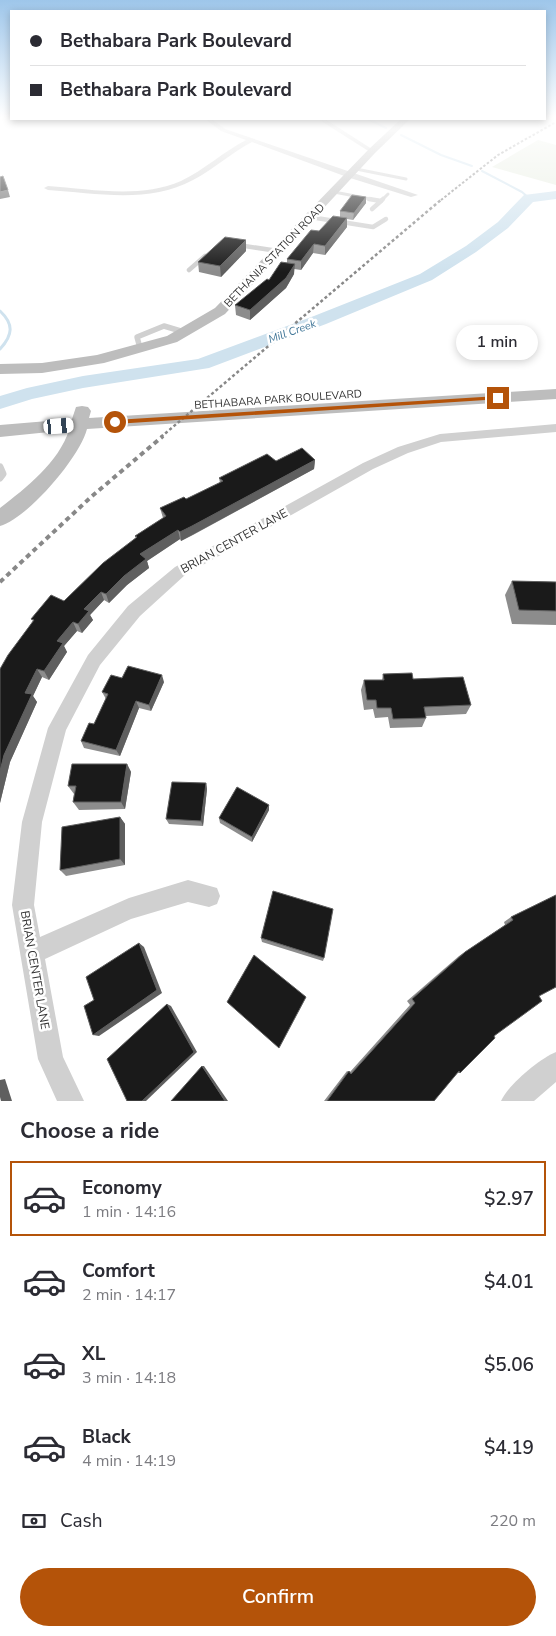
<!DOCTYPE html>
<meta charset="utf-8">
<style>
body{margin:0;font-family:"Nunito Sans",sans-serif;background:#f7f7f7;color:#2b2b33;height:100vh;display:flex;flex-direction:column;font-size:19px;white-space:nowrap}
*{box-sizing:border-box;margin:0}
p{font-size:16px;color:#7c7c81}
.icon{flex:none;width:28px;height:28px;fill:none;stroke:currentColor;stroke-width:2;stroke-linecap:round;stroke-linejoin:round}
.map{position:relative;height:1101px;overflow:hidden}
.details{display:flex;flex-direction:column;background:#fff;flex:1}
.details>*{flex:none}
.top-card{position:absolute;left:10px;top:10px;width:536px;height:110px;border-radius:0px;box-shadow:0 2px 8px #0003;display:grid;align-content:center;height:110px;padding:0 20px;background:#fff}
.end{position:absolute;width:22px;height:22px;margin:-11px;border:6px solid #b45309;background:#fff;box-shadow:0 0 0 2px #fff}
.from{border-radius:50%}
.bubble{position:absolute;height:35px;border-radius:18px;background:#fff;box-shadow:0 2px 8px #0003;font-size:16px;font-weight:600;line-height:35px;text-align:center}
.car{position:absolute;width:15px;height:30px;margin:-15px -8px;border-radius:6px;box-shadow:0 0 4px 1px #0007;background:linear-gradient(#fff 24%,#345 0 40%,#fff 0 76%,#345 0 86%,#fff 0)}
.top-card b{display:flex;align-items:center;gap:18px;height:48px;font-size:19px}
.top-card b+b{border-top:1px solid #e1e1e2}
.top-card i{width:12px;height:12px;background:#2b2b33}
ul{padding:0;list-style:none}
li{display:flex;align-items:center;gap:15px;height:75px;margin:0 10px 8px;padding:0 10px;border:2px solid transparent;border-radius:0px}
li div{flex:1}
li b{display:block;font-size:19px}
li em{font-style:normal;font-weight:600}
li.selected{border-color:#b45309}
li>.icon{width:45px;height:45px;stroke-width:1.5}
h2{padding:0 20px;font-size:22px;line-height:60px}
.pay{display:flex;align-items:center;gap:12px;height:55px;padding:0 20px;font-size:19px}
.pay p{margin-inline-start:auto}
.primary-button{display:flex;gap:10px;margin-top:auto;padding:10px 20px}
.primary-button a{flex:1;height:58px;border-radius:30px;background:#b45309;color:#fff;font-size:20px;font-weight:600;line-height:58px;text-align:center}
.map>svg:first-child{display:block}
.green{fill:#e6ecdf}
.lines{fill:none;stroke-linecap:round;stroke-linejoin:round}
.stream-far1{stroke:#cfe2ee;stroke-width:2}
.stream{stroke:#cfe2ee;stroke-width:3}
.river{fill:#cfe2ee;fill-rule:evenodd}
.lane-far3{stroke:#d0d0d0;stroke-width:3}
.lane-far2{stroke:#d0d0d0;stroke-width:4.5}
.lane-far1{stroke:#d0d0d0;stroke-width:5.5}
.lane{stroke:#d0d0d0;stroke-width:7}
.street{fill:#d0d0d0;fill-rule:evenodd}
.secondary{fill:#bdbdbd;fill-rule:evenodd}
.rail-far2{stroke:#888;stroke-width:2;stroke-dasharray:2.5 2;stroke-linecap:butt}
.rail-far1{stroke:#888;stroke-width:2.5;stroke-dasharray:3 2.5;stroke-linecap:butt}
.rail{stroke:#888;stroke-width:4;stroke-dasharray:5 4;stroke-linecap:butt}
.wall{fill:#8c8c8c}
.shaded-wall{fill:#5f5f5f}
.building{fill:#1a1a1a;stroke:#5f5f5f}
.route{fill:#b45309}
.labels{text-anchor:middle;stroke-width:5;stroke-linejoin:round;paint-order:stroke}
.far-street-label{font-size:11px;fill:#333;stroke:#fff}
.far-water-label{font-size:11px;font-style:italic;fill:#3f7597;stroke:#fff}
.street-label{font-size:12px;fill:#333;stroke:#fff}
</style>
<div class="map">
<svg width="556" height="1101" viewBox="0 0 556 1101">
<rect width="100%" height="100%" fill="#fff"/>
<path class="green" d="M538 140 556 145V185L492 167Z"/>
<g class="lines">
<g class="stream-far1">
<path d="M368 119 386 128"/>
<path d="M401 135 441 155 472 166"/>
<path d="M482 171 522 192 529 198"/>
</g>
<path class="stream" d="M0 311C14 324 13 335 0 349"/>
<path class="river" d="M556 191V199L533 202 508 228 476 252 432 280 326 324 209 368 83 388 32 399 0 409V396L27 388 83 376 198 359 314 316 420 274 466 246 498 222 524 195Z"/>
<g class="lane-far3">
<path d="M356 169 406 179"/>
<path d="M334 192 376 200"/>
<path d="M382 200 388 194"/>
</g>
<g class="lane-far2">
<path d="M369 199 381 201 383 199"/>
<path d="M372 209 381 201"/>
<path d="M310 217 373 227 386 219"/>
<path d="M238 245 278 251"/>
<path d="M189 270 205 256"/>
</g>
<path class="lane-far1" d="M140 348 137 337 164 326 184 332"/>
<path class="lane" d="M0 467 3 474 0 478"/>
<g class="street">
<path d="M205 119H212L225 129 418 195 411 197 347 177 252 142C231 153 214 169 193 180 149 204 96 193 48 190L44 188 48 186C91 189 140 199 181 181 204 170 223 152 246 140L221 131Z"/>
<path d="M318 119H325L375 151 370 152Z"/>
<path d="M556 424V432L441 442 408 453 373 469 185 575 140 616 100 665 66 730 42 822 34 905 40 937 129 898 188 880 217 888 220 896 217 904 209 907 188 902 131 919 45 959 63 1057 84 1101H57L38 1059 12 905 22 822 48 728 88 655 128 606 175 567 363 463 398 447 440 434Z"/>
<path d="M556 1052V1082L534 1101H501C508 1085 539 1059 556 1052Z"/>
</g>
<g class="secondary">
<path d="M401 119H410L375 153 225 314 177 342 104 363 42 373 0 374V364L42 363 97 355 167 336 215 308 369 149Z"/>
<path d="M556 389V399L87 429C80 457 28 518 0 526V508C26 488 59 462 69 430L0 437V425L72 419 76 407 82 406 88 407 91 411 89 418Z"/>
</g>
<path class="rail-far2" d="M441 200 498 155 556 122"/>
<path class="rail-far1" d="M161 437 442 199"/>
<path class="rail" d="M0 582 91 497 163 436"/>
</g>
<g class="wall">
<path d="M366 197V203L353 220 347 219V227L325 255 313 253 301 270 294 269V274L286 288 250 320 236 315 235 305 269 280 287 263V259L319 231 340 217V211Z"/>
<path d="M246 251 221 277 199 272 198 262Z"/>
<path d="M315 460 314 469 193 535 181 541 180 539 147 561 149 568 127 585 109 603 104 600 90 615 93 620 82 633 77 631 64 646 67 652 49 680 42 677 33 696 37 702 10 762 0 803V669L33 621 31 619 64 601 136 538 135 536 163 518 160 508 186 499 220 483 219 478 276 461Z"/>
<path d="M512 581 556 582V625L512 624 505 595Z"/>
<path d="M383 674 413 679 471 705 466 714 426 716V718L422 727 390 728 388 717 375 718 373 709 364 710 361 690 364 680H382Z"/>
<path d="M122 678 164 682 151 711 139 708 120 756 84 748 81 741 94 724 106 699 102 692Z"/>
<path d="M127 764 131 772 125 809 79 810 73 802 74 794 68 786Z"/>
<path d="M206 783 207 789 203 826 169 824 166 819Z"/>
<path d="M269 810 252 842 220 823 219 818Z"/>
<path d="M120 817 125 824V865L66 876 60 870Z"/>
<path d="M556 895 539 996 494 1036 460 1073H457L434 1101H324L347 1071 350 1072 410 1005 407 1001 459 956 505 925 504 922 511 917Z"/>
<path d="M261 938 324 958 323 961 262 942Z"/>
</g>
<g class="shaded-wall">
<path d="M8 190 10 197 0 199V192Z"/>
<path d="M366 197V203L353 220 354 213Z"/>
<path d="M347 218V227L325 255V246Z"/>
<path d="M246 240V251L221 277 220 266Z"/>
<path d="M314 244 313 253 301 270V261Z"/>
<path d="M295 264 294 274 286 288 250 320V310Z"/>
<path d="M315 460 314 469 181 541 180 532Z"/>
<path d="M178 530 180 539 147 561 149 568 127 585 109 603 106 594 124 576 140 554Z"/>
<path d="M101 592 104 600 90 615 93 620 82 633 78 624 84 609Z"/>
<path d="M73 622 77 631 64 646 67 652 49 680 44 671 57 641Z"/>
<path d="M37 669 42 677 33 696 37 702 10 762 0 803V771L4 755 25 693Z"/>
<path d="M162 675 164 682 151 711 149 705Z"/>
<path d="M136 701 139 708 120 756 116 750Z"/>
<path d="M127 764 131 772 125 809 121 802Z"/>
<path d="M206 783 207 789 203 826 201 821Z"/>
<path d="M269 805V810L252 842V837Z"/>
<path d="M120 817 125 824V865L120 859Z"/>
<path d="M139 943 144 947 162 993 99 1036 93 1035Z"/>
<path d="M167 1004 171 1006 197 1052 146 1101H142Z"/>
<path d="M202 1066H204L228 1101H225Z"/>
<path d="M5 1079 12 1101H1L0 1097V1080Z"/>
</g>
<g class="building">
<path d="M3 176 8 190 0 192V177Z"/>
<path d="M352 195 366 197 354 213 340 211Z"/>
<path d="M333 216 347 218 325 246 314 244 301 261 287 259 311 230 319 231Z"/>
<path d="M225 237 246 240 220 266 198 262Z"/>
<path d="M281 262 295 264 286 278 250 310 235 305 267 279 269 280Z"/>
<path d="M302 448 315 460 192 526 180 532 178 530 140 554 146 559 124 576 106 594 101 592 84 609 89 611 78 624 73 622 57 641 63 643 44 671 37 669 25 693 32 694 4 755 0 771V669L8 655 34 620 31 619 51 595 64 601 103 563 137 537 135 536 166 516 160 508 184 497 186 499 223 481 219 478 267 454 276 461Z"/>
<path d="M512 581 556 582V611L519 610Z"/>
<path d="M128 666 162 675 149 705 136 701 116 750 81 741 89 723 94 724 108 694 102 692 111 675 122 678Z"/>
<path d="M412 673 413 679 463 677 471 705 424 707 426 718 393 719 391 708H377L376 700H367L364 680H384L383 674Z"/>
<path d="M72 764H127L121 802H73L76 786H68Z"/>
<path d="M172 782 206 783 201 821 166 819Z"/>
<path d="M237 787 269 805 252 837 219 818Z"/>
<path d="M120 817V859L60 870 62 827Z"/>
<path d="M273 891 333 909 324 958 261 938Z"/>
<path d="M556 895V987L539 996 542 1001 494 1036 495 1038 460 1073 459 1071 434 1101H327L349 1071 351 1074 415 1003 412 999 465 952 513 920 511 917Z"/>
<path d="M139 943 157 990 93 1035 84 1006 94 1000 86 977Z"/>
<path d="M254 955 306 997 279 1048 227 1002Z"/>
<path d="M167 1004 194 1052 142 1101H127L107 1059Z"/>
<path d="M202 1066 225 1101H171Z"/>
</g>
<linearGradient id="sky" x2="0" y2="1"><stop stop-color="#9ec6ea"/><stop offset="0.43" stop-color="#fff"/><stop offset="1" stop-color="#fff" stop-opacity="0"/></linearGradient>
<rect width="556" height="272" fill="url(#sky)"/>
<path class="route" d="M498 396 501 397V399L115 424 112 422 115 420Z"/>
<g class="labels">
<g class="far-street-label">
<text transform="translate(274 255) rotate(-46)" y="4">BETHANIA STATION ROAD</text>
<text transform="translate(278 399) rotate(-4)" y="4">BETHABARA PARK BOULEVARD</text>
</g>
<g class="far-water-label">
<text transform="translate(292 331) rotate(-20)" y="4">Mill Creek</text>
</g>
<g class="street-label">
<text transform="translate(234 541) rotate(-29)" y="4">BRIAN CENTER LANE</text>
<text transform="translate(35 970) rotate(80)" y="4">BRIAN CENTER LANE</text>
</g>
</g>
</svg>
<i class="end from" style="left:115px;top:422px"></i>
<i class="end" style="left:498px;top:398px"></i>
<div class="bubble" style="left:456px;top:325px;width:82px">1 min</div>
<i class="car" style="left:59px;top:426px;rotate:85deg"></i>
<div class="top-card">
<b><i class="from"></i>Bethabara Park Boulevard</b>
<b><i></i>Bethabara Park Boulevard</b>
</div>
</div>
<section class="details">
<h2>Choose a ride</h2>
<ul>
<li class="selected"><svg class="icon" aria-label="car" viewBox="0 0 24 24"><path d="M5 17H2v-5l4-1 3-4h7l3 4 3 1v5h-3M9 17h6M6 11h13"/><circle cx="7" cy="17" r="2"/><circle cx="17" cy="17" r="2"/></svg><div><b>Economy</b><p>1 min · 14:16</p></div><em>$2.97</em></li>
<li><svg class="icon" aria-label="car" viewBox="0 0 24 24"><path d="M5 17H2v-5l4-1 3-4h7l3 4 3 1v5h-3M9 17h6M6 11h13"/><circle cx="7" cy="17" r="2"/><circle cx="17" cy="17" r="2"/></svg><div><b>Comfort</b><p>2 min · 14:17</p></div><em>$4.01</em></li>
<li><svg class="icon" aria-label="car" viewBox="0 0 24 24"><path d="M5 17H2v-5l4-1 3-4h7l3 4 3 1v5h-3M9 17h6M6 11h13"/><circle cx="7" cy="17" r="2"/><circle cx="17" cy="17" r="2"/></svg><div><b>XL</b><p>3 min · 14:18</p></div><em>$5.06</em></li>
<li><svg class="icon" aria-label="car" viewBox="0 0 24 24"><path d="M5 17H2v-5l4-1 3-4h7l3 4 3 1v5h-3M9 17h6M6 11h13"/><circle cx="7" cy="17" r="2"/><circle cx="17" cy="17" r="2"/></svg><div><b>Black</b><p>4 min · 14:19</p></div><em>$4.19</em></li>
</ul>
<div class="pay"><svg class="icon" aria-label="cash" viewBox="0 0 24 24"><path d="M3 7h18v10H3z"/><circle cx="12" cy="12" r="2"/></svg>Cash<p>220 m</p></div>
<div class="primary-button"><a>Confirm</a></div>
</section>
